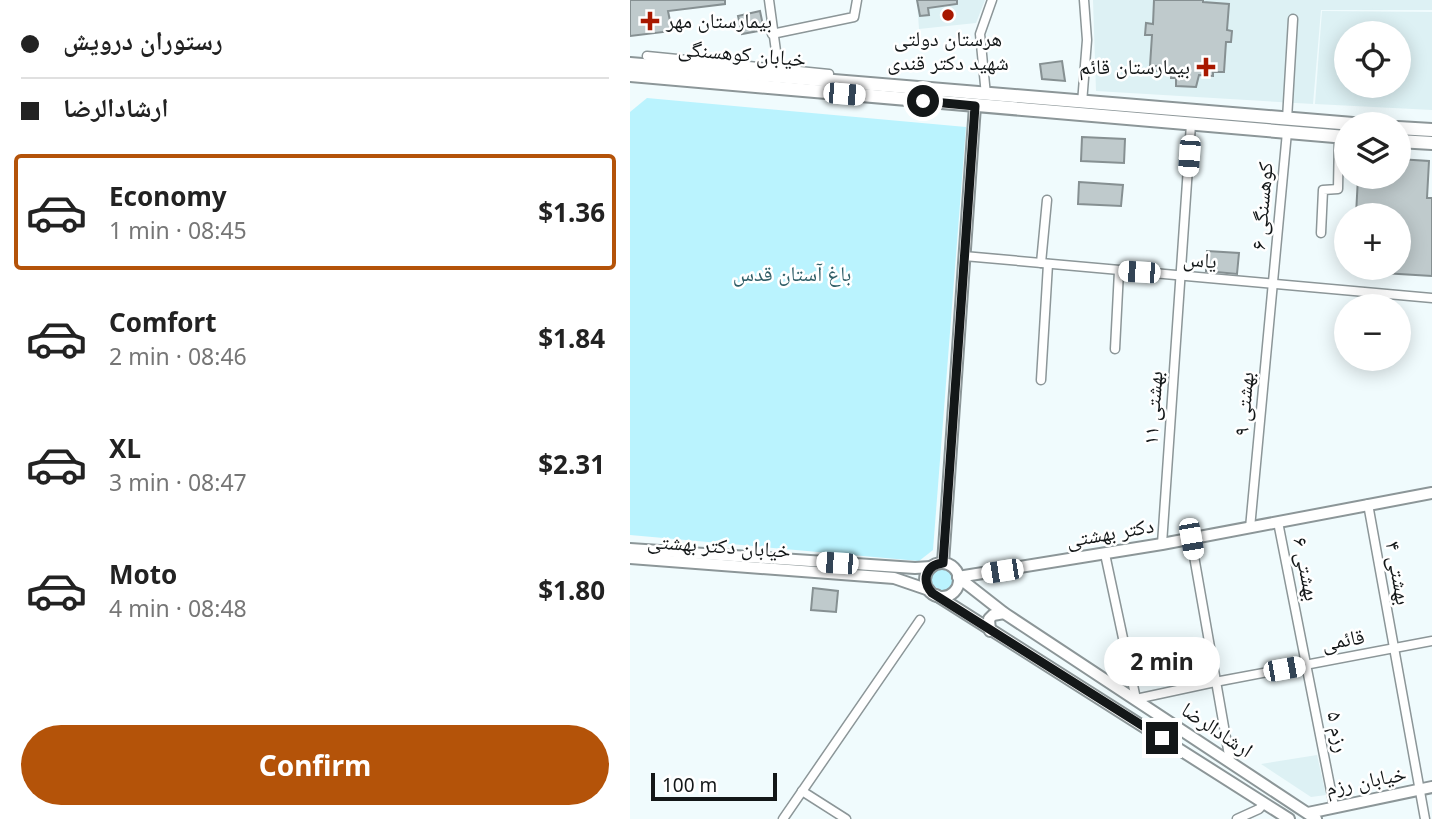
<!DOCTYPE html>
<meta charset="utf-8">
<style>
body{margin:0;font-family:"Noto Sans","Noto Naskh Arabic",sans-serif;background:#f6f6f6;color:#222;height:100vh;display:flex;flex-direction:column;font-size:26px;white-space:nowrap}
*{box-sizing:border-box;margin:0}
p{font-size:23px;color:#767676}
.icon{flex:none;width:38px;height:38px;fill:none;stroke:currentColor;stroke-width:2;stroke-linecap:round;stroke-linejoin:round}
.map{position:relative;flex:1;overflow:hidden}
.panel{display:flex;flex-direction:column;background:#fff;width:630px}
.panel>*{flex:none}
.guide{display:grid;align-content:center;height:154px;padding:0 21px;background:#fff}
.buttons{position:absolute;left:704px;top:21px;display:grid;gap:14px}
.buttons a{display:grid;place-items:center;width:77px;height:77px;border-radius:50%;background:#fff;box-shadow:0 4px 18px #0003;font-size:35px}
.scale{position:absolute;left:21px;bottom:18px;width:126px;box-sizing:border-box;padding-left:7px;border:4px solid #131718;border-top:0;font-size:19px;line-height:24px;white-space:nowrap;color:#131718;-webkit-text-stroke:5px #fff;paint-order:stroke}
.end{position:absolute;width:32px;height:32px;margin:-16px;border:9px solid #131718;background:#fff;box-shadow:0 0 0 4px #fff}
.from{border-radius:50%}
.bubble{position:absolute;height:49px;border-radius:24px;background:#fff;box-shadow:0 4px 18px #0003;font-size:23px;font-weight:700;line-height:49px;text-align:center}
.car{position:absolute;width:21px;height:42px;margin:-21px -10px;border-radius:9px;box-shadow:0 0 5px 2px #0007;background:linear-gradient(#fff 24%,#345 0 40%,#fff 0 76%,#345 0 86%,#fff 0)}
.guide b{display:flex;align-items:center;gap:24px;height:66px;font-size:26px}
.guide b+b{border-top:2px solid #e0e0e0}
.guide i{width:18px;height:18px;background:#222}
ul{padding:0;list-style:none}
li{display:flex;align-items:center;gap:21px;height:116px;margin:0 14px 10px;padding:0 7px;border:4px solid transparent;border-radius:7px}
li div{flex:1}
li b{display:block;font-size:26px}
li em{font-style:normal;font-weight:700}
li.selected{border-color:#b45309}
li>.icon{width:63px;height:63px;stroke-width:1.5}
.action{display:flex;gap:14px;margin-top:auto;padding:14px 21px}
.action a{flex:1;height:80px;border-radius:42px;background:#b45309;color:#fff;font-size:28px;font-weight:700;line-height:80px;text-align:center}
main{display:flex;flex:1;min-height:0}
.map>svg:first-child{display:block}
.built{fill:#ddf1f4;fill-rule:evenodd}
.green{fill:#baf3fe}
.building{fill:#bfcacc;stroke:#869092;stroke-width:2}
.lines{fill:none;stroke-linecap:round;stroke-linejoin:round}
.minor-casing{stroke:#8c9698;stroke-width:11}
.tertiary-casing{stroke:#8c9698;stroke-width:14}
.secondary-casing{stroke:#8c9698;stroke-width:16}
.minor{stroke:#fff;stroke-width:8}
.tertiary{stroke:#fff;stroke-width:10}
.secondary{stroke:#fff;stroke-width:12}
.route{stroke:#131718;stroke-width:9}
.poi-dot{fill:#a81800;stroke:#fff;stroke-width:2.5}
.labels{text-anchor:middle;stroke-width:5;stroke-linejoin:round;paint-order:stroke}
.poi-label{font-size:21px;fill:#131718;stroke:#fff;text-anchor:start}
.street-label{font-size:21px;fill:#131718;stroke:#fff}
.park-label{font-size:21px;fill:#2f5e67;stroke:#fff}
</style>
<main>
<section class="panel">
<div class="guide">
<b><i class="from"></i>رستوران درویش</b>
<b><i></i>ارشادالرضا</b>
</div>
<ul>
<li class="selected"><svg class="icon" aria-label="car" viewBox="0 0 24 24"><path d="M5 17H2v-5l4-1 3-4h7l3 4 3 1v5h-3M9 17h6M6 11h13"/><circle cx="7" cy="17" r="2"/><circle cx="17" cy="17" r="2"/></svg><div><b>Economy</b><p>1 min · 08:45</p></div><em>$1.36</em></li>
<li><svg class="icon" aria-label="car" viewBox="0 0 24 24"><path d="M5 17H2v-5l4-1 3-4h7l3 4 3 1v5h-3M9 17h6M6 11h13"/><circle cx="7" cy="17" r="2"/><circle cx="17" cy="17" r="2"/></svg><div><b>Comfort</b><p>2 min · 08:46</p></div><em>$1.84</em></li>
<li><svg class="icon" aria-label="car" viewBox="0 0 24 24"><path d="M5 17H2v-5l4-1 3-4h7l3 4 3 1v5h-3M9 17h6M6 11h13"/><circle cx="7" cy="17" r="2"/><circle cx="17" cy="17" r="2"/></svg><div><b>XL</b><p>3 min · 08:47</p></div><em>$2.31</em></li>
<li><svg class="icon" aria-label="car" viewBox="0 0 24 24"><path d="M5 17H2v-5l4-1 3-4h7l3 4 3 1v5h-3M9 17h6M6 11h13"/><circle cx="7" cy="17" r="2"/><circle cx="17" cy="17" r="2"/></svg><div><b>Moto</b><p>4 min · 08:48</p></div><em>$1.80</em></li>
</ul>
<div class="action"><a>Confirm</a></div>
</section>
<div class="map">
<svg width="802" height="819" viewBox="0 0 802 819">
<rect width="100%" height="100%" fill="#f0fbfd"/>
<g class="built">
<path d="M287 0H355L346 23 289 29Z"/>
<path d="M463 0H802V10H691L683 104 466 91Z"/>
<path d="M692 11 802 12V110L685 104ZM768 33V86H716V33Z"/>
<path d="M687 755 696 795 681 797 631 764Z"/>
</g>
<g class="green">
<path d="M17 98 336 127 303 550 289 561 0 535V112Z"/>
<circle cx="312" cy="580" r="11"/>
</g>
<g class="building">
<path d="M0 0H95V4L38 11 42 31 0 36Z"/>
<path d="M287 0H327V4L298 8 299 15 290 16Z"/>
<path d="M524 0H573V2L599 4 597 30 602 31 601 42H596L594 72H583V76L569 75 566 87 546 86V78H541V73L527 71 528 66H520L522 35H515L516 23 523 24Z"/>
<path d="M130 11 134 30 112 34 108 16Z"/>
<path d="M432 61 435 81 412 79 410 64Z"/>
<path d="M452 137 495 139 494 163 451 161Z"/>
<path d="M768 159 799 161 797 198H802V276L753 273V268H768V215H726L728 177H768Z"/>
<path d="M449 182 493 185 491 206 448 204Z"/>
<path d="M577 251 609 253 607 274 576 271Z"/>
<path d="M183 588 208 591 206 612 181 610Z"/>
</g>
<g class="lines">
<g class="minor-casing">
<g id="minor">
<path d="M139 0 149 73"/>
<path d="M142 34 224 17 227 0"/>
<path d="M17 56 199 74"/>
<path d="M356 95 350 34 362 0"/>
<path d="M452 103 457 40 454 0"/>
<path d="M657 119 663 19"/>
<path d="M691 233 693 190 708 189 709 137"/>
<path d="M334 256 802 298"/>
<path d="M411 263 417 200"/>
<path d="M485 349 489 271"/>
<path d="M411 380 418 264"/>
<path d="M738 504 795 819"/>
<path d="M648 522 704 806"/>
<path d="M620 528 657 132"/>
<path d="M561 539 600 761"/>
<path d="M532 544 561 124"/>
<path d="M475 554 506 699 585 682 802 641"/>
<path d="M172 791 216 819"/>
<path d="M153 819 290 620"/>
<path d="M607 819 629 809 634 803"/>
</g>
</g>
<g class="tertiary-casing">
<g id="tertiary">
<path d="M0 549 285 568 301 567"/>
<path d="M0 558 264 578 299 590"/>
<path d="M313 563 345 106"/>
<circle cx="312" cy="580" r="17"/>
<path d="M328 577 532 544 802 493"/>
<path d="M328 577 374 613 686 819"/>
<path d="M306 595 659 819"/>
<path d="M360 631 359 619 363 615 374 613"/>
<path d="M678 813 802 787"/>
</g>
</g>
<g class="secondary-casing">
<g id="secondary">
<path d="M0 64 723 124"/>
<path d="M0 75 716 137"/>
<path d="M768 128 802 130"/>
<path d="M768 141 802 143"/>
</g>
</g>
<use href="#minor" class="minor"/>
<use href="#tertiary" class="tertiary"/>
<use href="#secondary" class="secondary"/>
</g>
<g class="lines">
<path class="route" d="M293 101 345 106 313 563C296 565 291 580 302 593L532 738"/>
</g>
<g class="poi-dot">
<circle cx="318" cy="15" r="7"/>
<path d="M16.5 10.5h7v7h7v7h-7v7h-7v-7h-7v-7h7z"/>
<path d="M572.5 56.5h7v7h7v7h-7v7h-7v-7h-7v-7h7z"/>
</g>
<g class="labels">
<g class="poi-label">
<text x="36" y="28">بیمارستان مهر</text>
<text x="318" y="46" text-anchor="middle">هرستان دولتی<tspan x="318" dy="24">شهید دکتر قندی</tspan></text>
<text x="560" y="74" text-anchor="end">بیمارستان قائم</text>
</g>
<g class="street-label">
<text transform="translate(112 54) rotate(5)" y="7">خیابان کوهسنگی</text>
<text transform="translate(632 206) rotate(-85)" y="7">کوهسنگی ۶</text>
<text transform="translate(570 260) rotate(5)" y="7">یاس</text>
<text transform="translate(614 404) rotate(-85)" y="7">بهشتی ۹</text>
<text transform="translate(523 408) rotate(-86)" y="7">بهشتی ۱۱</text>
<text transform="translate(480 533) rotate(-10)" y="7">دکتر بهشتی</text>
<text transform="translate(89 546) rotate(4)" y="7">خیابان دکتر بهشتی</text>
<text transform="translate(676 569) rotate(79)" y="7">بهشتی ۶</text>
<text transform="translate(768 573) rotate(80)" y="7">بهشتی ۴</text>
<text transform="translate(713 640) rotate(-10)" y="7">قائمی</text>
<text transform="translate(587 730) rotate(34)" y="7">ارشادالرضا</text>
<text transform="translate(708 732) rotate(79)" y="7">رزم ۵</text>
<text transform="translate(736 781) rotate(-11)" y="7">خیابان رزم</text>
</g>
<g class="park-label">
<text x="162" y="281">باغ آستان قدس</text>
</g>
</g>
</svg>
<div class="buttons">
<a><svg class="icon" aria-label="locate" viewBox="0 0 24 24"><circle cx="12" cy="12" r="6"/><path d="M12 2v4M12 18v4M2 12h4M18 12h4"/></svg></a>
<a><svg class="icon" aria-label="layers" viewBox="0 0 24 24"><path d="M12 4l9 5-9 5-9-5zM3 14l9 5 9-5"/></svg></a>
<a>+</a>
<a>−</a>
</div>
<div class="scale">100 m</div>
<i class="end from" style="left:293px;top:101px"></i>
<i class="end" style="left:532px;top:738px"></i>
<div class="bubble" style="left:474px;top:637px;width:116px">2 min</div>
<i class="car" style="left:214px;top:94px;rotate:95deg"></i>
<i class="car" style="left:559px;top:156px;rotate:184deg"></i>
<i class="car" style="left:509px;top:272px;rotate:274deg"></i>
<i class="car" style="left:561px;top:539px;rotate:170deg"></i>
<i class="car" style="left:207px;top:563px;rotate:274deg"></i>
<i class="car" style="left:372px;top:571px;rotate:261deg"></i>
<i class="car" style="left:654px;top:669px;rotate:80deg"></i>
</div>
</main>
